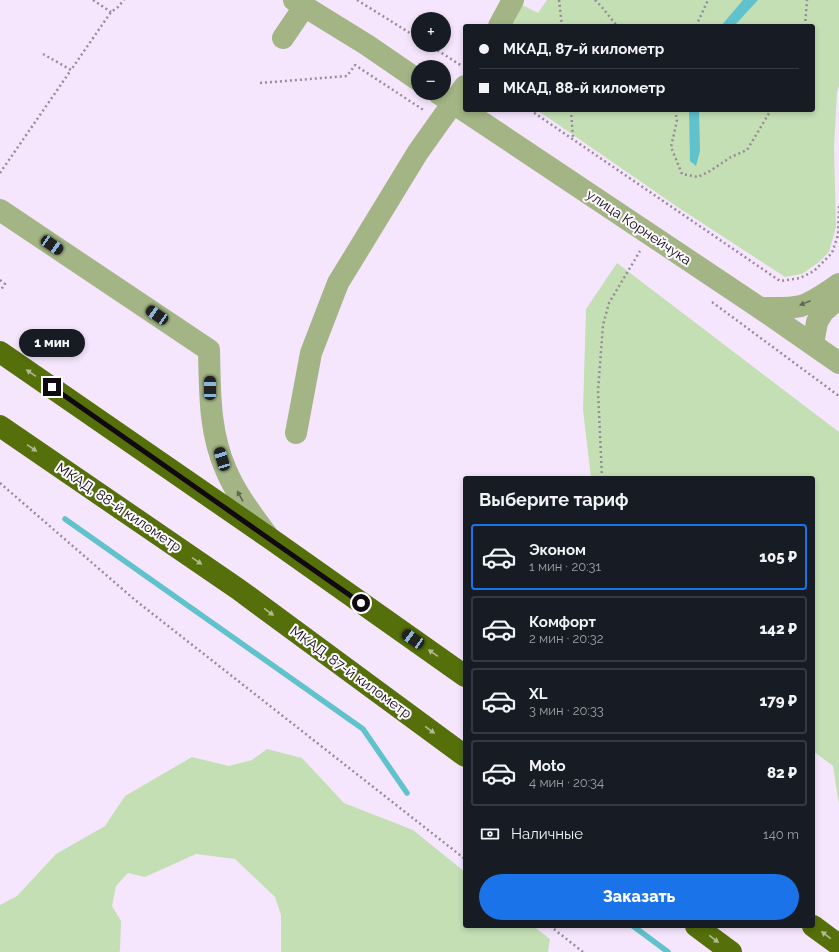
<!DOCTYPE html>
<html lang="ru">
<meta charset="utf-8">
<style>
body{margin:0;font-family:Raleway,sans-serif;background:#242831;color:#f1f3f6;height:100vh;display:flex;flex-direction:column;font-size:15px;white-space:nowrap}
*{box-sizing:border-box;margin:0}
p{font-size:13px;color:#9ea1a6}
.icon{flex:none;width:22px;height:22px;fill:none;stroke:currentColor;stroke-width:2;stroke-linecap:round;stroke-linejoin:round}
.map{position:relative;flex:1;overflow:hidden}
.panel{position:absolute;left:463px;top:476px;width:352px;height:452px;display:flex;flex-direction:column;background:#171b24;border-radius:4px;box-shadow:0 2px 6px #0003}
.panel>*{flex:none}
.banner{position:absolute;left:463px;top:24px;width:352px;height:88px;border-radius:4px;box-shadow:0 2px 6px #0003;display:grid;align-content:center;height:88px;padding:0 16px;background:#171b24}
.tools{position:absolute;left:411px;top:12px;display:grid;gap:8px}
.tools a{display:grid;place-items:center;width:40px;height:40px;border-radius:50%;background:#171b24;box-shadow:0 2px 6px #0003;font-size:20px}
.end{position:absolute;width:18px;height:18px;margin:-9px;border:5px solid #100912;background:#fff;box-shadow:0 0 0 2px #fff}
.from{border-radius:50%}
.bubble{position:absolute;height:28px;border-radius:14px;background:#171b24;box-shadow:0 2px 6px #0003;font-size:13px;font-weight:800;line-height:28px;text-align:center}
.car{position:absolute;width:12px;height:24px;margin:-12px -6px;border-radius:5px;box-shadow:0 0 3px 1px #0007;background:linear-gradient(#222 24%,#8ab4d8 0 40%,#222 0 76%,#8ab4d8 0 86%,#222 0)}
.banner b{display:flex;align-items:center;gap:14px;height:38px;font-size:15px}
.banner b+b{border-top:1px solid #363941}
.banner i{width:10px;height:10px;background:#f1f3f6}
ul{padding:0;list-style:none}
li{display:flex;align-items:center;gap:12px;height:66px;margin:0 8px 6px;padding:0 8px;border:2px solid #363941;border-radius:4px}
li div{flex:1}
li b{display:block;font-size:15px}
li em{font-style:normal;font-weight:800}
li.current{border-color:#1a73e8}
li>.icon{width:36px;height:36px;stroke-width:1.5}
h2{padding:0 16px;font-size:18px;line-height:48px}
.pay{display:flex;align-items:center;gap:10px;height:44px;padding:0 16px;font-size:15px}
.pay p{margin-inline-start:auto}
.action{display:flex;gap:8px;margin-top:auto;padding:8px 16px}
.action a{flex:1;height:46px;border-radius:24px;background:#1a73e8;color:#fff;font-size:16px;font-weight:800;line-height:46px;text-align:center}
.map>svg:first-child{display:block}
.green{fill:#c4dfb4}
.water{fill:#60c2cc}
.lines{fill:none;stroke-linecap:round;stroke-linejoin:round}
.stream{stroke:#60c2cc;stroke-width:5.5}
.path{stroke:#978b9c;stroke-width:2.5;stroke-dasharray:2 3;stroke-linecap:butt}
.minor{stroke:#a3b585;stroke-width:22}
.highway{stroke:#55700b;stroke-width:22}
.oneway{fill:#616851}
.oneway2{fill:#b1bb91}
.route{stroke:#100912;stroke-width:5}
.labels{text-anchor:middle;stroke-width:4;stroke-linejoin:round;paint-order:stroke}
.street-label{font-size:14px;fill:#100912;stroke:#fdf9fe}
</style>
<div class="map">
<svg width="839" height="952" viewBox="0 0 839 952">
<rect width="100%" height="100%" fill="#f6e6fd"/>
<g class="green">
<path d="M547 0H839V86L837 92 834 149 836 227 829 252 819 262 802 274 785 277 679 208 537 110H813V26H515L511 23 522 5 538 13Z"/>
<path d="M617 263 839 432V805L833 766 813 751V478H591L583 410 586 309Z"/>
<path d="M267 749 302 758 344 803 413 830 465 872V926H533L550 939 548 952H281V915L275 897 235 859 196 854 145 877 128 873 116 886 112 906 121 921 120 951 119 952H0V905L17 896 56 854 105 826 125 796 192 757 229 766 252 760Z"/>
</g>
<g class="water">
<path d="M743 0H758L734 26H721Z"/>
<path d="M689 110H699L700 151 696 166 690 161Z"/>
</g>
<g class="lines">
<g class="stream">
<path d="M65 519 363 729 407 793"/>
<path d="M633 926 668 952"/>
</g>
<g class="path">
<path d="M93 0 111 12"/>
<path d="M357 0 418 38"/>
<path d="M559 0 562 26"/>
<path d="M595 0 601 6 617 26"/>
<path d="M696 26 708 0"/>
<path d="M805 26 807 0"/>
<path d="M429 45 462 66"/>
<path d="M43 54 71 70 111 12 118 7 124 0"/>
<path d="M260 83 347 76 355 65 425 111"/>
<path d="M530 110 780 281 800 278 814 271 832 253 838 235 839 206"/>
<path d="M571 110 573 138"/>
<path d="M675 110 677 120 671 147 682 174 698 177 710 171 731 157 747 150 771 110"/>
<path d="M0 173 71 70"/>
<path d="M0 280 5 284 0 291"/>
<path d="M712 302 839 396"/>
<path d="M602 478 598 391 603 325 609 303 640 251"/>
<path d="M0 483 135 600 465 859"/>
<path d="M550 926 583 952"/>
</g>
<g class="minor">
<path d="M294 0 367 45 418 80"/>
<path d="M499 26 513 0"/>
<path d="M283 38 304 7"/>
<path d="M438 93 760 308 839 363"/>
<path d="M0 210 209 350C210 391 209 432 226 470 236 494 252 514 267 535"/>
<path d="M760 308C774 308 788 309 801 306 814 302 827 292 839 284"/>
<path d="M813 344 817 322 823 312 839 298"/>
<path d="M296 433 311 353 338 283 418 152 465 86"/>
</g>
<g class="highway">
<path d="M0 352 271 539 465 676"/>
<path d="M0 426 238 589 465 756"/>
<path d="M696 926 731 952"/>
<path d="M813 926 839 945"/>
</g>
</g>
<defs><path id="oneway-solid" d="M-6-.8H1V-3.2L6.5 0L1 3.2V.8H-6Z"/></defs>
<g class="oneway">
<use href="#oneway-solid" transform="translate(805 303) rotate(158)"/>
<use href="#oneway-solid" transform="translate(240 496) rotate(-119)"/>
</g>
<g class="oneway2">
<use href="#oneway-solid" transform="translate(31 373) rotate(-145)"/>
<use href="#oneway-solid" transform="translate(32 448) rotate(34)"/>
<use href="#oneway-solid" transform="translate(197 561) rotate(34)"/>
<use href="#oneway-solid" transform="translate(269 612) rotate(36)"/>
<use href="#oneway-solid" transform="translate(433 653) rotate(-145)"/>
<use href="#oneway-solid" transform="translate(430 730) rotate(36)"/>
<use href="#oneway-solid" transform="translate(826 935) rotate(-143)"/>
<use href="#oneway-solid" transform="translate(714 939) rotate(37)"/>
</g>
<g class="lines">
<path class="route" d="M52 387 361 603"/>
</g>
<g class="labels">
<g class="street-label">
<text transform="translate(639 227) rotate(34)" y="5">улица Корнейчука</text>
<text transform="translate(119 507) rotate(34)" y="5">МКАД, 88-й километр</text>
<text transform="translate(351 672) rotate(36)" y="5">МКАД, 87-й километр</text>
</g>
</g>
</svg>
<div class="tools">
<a>+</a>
<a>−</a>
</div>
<i class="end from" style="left:361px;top:603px"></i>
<i class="end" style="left:52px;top:387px"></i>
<div class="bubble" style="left:19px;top:329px;width:66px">1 мин</div>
<i class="car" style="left:52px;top:245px;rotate:124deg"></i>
<i class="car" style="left:157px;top:315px;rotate:304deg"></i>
<i class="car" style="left:210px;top:388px;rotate:0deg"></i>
<i class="car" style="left:222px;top:459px;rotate:343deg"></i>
<i class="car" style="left:413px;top:639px;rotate:305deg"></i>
<div class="banner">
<b><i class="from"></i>МКАД, 87-й километр</b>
<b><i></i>МКАД, 88-й километр</b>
</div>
<section class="panel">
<h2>Выберите тариф</h2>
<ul>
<li class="current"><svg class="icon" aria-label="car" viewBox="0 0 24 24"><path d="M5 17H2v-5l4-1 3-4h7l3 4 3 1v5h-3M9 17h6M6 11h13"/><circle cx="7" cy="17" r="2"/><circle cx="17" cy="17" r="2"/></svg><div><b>Эконом</b><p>1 мин · 20:31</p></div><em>105 ₽</em></li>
<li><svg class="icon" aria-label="car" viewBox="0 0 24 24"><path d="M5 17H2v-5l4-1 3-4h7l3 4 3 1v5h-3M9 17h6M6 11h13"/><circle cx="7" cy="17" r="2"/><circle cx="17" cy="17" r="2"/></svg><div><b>Комфорт</b><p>2 мин · 20:32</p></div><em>142 ₽</em></li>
<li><svg class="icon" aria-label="car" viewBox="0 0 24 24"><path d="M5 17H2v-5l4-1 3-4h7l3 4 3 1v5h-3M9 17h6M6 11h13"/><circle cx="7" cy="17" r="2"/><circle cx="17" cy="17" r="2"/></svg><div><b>XL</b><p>3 мин · 20:33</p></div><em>179 ₽</em></li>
<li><svg class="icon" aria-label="car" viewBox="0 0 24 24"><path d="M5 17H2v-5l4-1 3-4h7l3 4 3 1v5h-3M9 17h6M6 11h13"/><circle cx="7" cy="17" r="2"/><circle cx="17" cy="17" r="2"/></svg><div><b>Moto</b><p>4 мин · 20:34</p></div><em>82 ₽</em></li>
</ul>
<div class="pay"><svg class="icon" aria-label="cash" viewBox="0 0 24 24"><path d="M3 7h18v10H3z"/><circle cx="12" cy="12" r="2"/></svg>Наличные<p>140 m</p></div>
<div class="action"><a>Заказать</a></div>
</section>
</div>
